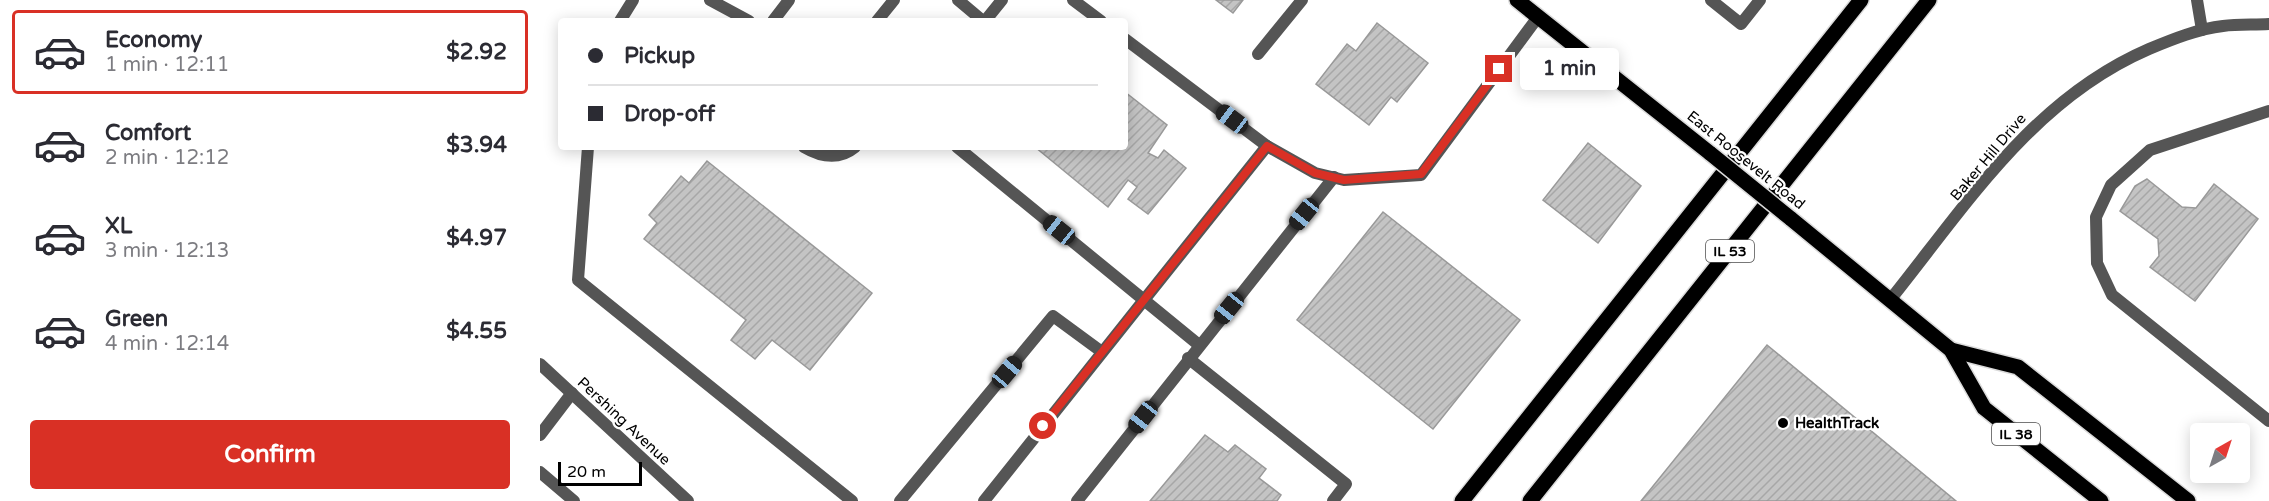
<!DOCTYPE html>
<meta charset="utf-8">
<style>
body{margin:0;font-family:"Varela Round",sans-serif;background:#f2f2f3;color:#2b2b33;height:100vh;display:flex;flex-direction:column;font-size:22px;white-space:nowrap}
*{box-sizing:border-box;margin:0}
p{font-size:20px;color:#7c7c81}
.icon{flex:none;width:33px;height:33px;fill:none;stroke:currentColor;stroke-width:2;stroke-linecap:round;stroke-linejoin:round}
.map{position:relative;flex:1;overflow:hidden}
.panel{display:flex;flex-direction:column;background:#fff;width:540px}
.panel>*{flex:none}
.banner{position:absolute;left:18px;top:18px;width:570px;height:132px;border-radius:6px;box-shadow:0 3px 15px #0003;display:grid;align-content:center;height:132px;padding:0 30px;background:#fff}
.needle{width:39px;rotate:39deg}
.tools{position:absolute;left:1650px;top:423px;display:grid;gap:12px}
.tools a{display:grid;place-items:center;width:60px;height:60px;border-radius:6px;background:#fff;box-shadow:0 3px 15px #0003;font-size:30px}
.scale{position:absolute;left:18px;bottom:15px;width:84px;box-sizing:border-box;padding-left:6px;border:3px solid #000;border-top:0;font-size:16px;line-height:21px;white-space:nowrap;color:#000;-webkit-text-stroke:4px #fff;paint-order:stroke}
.end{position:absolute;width:27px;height:27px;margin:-14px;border:8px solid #d93025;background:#fff;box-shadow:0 0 0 3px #fff}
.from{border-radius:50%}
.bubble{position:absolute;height:42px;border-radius:6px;background:#fff;box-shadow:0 3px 15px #0003;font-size:20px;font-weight:700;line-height:42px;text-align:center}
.car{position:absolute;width:18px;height:36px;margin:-18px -9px;border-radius:8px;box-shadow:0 0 4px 2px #0007;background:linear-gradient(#222 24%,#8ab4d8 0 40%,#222 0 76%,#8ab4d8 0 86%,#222 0)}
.banner b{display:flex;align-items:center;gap:21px;height:57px;font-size:22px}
.banner b+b{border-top:2px solid #e1e1e2}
.banner i{width:15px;height:15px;background:#2b2b33}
ul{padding:10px 0 0;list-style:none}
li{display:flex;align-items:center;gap:18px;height:84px;margin:0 12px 9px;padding:0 18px;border:3px solid transparent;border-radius:6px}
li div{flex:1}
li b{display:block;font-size:22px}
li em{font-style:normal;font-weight:700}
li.on{border-color:#d93025}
li>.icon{width:54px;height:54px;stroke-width:1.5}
.action{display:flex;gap:12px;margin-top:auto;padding:12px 30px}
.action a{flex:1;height:69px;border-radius:6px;background:#d93025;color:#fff;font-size:24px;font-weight:700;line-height:69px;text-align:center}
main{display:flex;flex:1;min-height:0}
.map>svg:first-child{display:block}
.building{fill:url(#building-hatch);stroke:#999;stroke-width:1.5}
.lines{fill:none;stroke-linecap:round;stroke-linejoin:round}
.primary-casing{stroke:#dbdbdb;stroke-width:18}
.service{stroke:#555;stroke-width:12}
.minor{stroke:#555;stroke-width:12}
.tertiary{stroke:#555;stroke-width:12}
.primary{stroke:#000;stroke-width:15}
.primary-bridge-casing{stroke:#dbdbdb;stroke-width:18;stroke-linecap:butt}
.primary-bridge{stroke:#000;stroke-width:15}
.route{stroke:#d93025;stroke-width:8}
.poi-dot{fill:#000;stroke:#fff;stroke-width:2}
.labels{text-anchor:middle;stroke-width:4.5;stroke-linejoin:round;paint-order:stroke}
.shield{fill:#fff;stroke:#4c4c4c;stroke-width:1.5}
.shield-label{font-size:14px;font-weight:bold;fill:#000}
.street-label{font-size:15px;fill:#000;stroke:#fff}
.poi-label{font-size:15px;font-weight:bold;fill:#000;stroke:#fff;text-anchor:start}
</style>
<main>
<section class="panel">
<ul>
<li class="on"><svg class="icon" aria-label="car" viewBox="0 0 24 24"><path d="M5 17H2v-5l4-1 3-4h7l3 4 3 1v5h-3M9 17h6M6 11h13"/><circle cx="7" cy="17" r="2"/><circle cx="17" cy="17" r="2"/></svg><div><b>Economy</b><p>1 min · 12:11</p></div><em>$2.92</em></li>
<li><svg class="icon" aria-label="car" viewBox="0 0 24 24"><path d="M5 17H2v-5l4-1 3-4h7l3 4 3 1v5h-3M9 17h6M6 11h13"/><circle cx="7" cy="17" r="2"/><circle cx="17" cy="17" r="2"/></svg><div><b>Comfort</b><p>2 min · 12:12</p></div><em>$3.94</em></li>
<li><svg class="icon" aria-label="car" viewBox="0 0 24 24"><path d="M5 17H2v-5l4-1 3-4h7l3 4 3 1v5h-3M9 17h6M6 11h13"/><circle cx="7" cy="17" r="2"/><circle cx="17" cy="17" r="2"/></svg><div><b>XL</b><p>3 min · 12:13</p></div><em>$4.97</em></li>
<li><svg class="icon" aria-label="car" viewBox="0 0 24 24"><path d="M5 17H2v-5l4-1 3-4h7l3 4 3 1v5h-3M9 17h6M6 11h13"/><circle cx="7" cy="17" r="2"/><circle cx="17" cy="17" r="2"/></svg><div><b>Green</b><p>4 min · 12:14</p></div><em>$4.55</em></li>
</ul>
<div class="action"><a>Confirm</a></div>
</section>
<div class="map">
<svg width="1729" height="501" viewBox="0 0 1729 501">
<defs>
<pattern id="building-hatch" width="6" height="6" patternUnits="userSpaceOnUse" patternTransform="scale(1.5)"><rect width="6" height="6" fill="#c4c4c4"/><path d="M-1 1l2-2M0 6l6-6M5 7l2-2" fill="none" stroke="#a7a7a7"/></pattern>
</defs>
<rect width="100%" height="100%" fill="#fff"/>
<g class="building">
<path d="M676 0H703L693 13Z"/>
<path d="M837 23 888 63 857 102 851 97 829 125 776 84 807 44 816 51Z"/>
<path d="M585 92 627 125 608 153 618 158 624 150 646 168 608 214 588 199 597 187 588 180 568 207 495 147H585Z"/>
<path d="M1048 143 1101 186 1058 243 1003 200Z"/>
<path d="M167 161 332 293 270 370 232 340 215 359 191 340 206 320 104 239 117 223 109 215 141 176 149 183Z"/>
<path d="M1607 179 1642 207 1656 208 1674 184 1718 219 1655 301 1610 267 1619 256 1618 239 1580 211 1595 186Z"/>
<path d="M843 212 980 320 893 429 757 320Z"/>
<path d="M1227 345 1416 501H1101Z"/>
<path d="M665 435 688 452 695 445 726 469 719 478 741 495 737 501H610Z"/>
</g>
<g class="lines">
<g class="primary-casing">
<g id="primary">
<path d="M977 0 1171 154"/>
<path d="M1250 218 1411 350 1444 408 1561 501"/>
<path d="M1411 350 1478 367 1648 501"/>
<path d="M922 501 1321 0"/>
<path d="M990 501 1389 0"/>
</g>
</g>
<g class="service">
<path d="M170 0 209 21"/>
<path d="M418 0 443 21"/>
<path d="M533 0 561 21"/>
<path d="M1171 0 1201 24 1220 0"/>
<path d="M1657 0 1662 30"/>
<path d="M80 21 93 0"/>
<path d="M233 21 249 0"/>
<path d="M337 21 354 0"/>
<path d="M445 21 462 0"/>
<path d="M585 39 727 146 775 173 804 180 881 175 998 17"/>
<path d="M718 54 762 0"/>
<path d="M1729 111 1610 150 1571 185 1556 217 1557 263 1572 295 1729 421"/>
<path d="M48 147 38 280 312 501"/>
<path d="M264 147C281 157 298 161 315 147"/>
<path d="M417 147 604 300 444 501"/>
<path d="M659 345 604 300 727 146"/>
<path d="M648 358 806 484 793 501"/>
<path d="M0 435 32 393"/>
<path d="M0 472 34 501"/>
<path d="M360 501 513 316 562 352"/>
<path d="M537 501 794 177"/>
</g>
<path class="minor" d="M0 364 148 501"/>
<path class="tertiary" d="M1350 300C1427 204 1493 99 1609 49 1633 39 1658 29 1683 26 1698 24 1714 25 1729 24"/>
<use href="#primary" class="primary"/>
<g class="primary-bridge-casing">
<path id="primary-bridge" d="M1171 154 1250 218"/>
</g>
<use href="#primary-bridge" class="primary-bridge"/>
</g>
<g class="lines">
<path class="route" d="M503 426 727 146 775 173 804 180 881 174 959 69"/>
</g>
<circle class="poi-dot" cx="1243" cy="423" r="6"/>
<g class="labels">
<g class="shield">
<rect x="1166" y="240" width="48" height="22" rx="4.5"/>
<rect x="1452" y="423" width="48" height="22" rx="4.5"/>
</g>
<g class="shield-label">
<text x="1190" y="256">IL 53</text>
<text x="1476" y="439">IL 38</text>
</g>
<g class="street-label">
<text transform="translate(1448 157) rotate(-50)" y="5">Baker Hill Drive</text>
<text transform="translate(1206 160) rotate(39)" y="5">East Roosevelt Road</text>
<text transform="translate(84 421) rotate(43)" y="5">Pershing Avenue</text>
</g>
<g class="poi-label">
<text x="1255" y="428">HealthTrack</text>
</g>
</g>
</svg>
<div class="tools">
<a><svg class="needle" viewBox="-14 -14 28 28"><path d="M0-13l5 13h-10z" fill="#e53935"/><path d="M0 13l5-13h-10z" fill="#7c7c81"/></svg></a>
</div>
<div class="scale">20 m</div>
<i class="end from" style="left:503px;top:426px"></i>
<i class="end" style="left:959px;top:69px"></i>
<div class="bubble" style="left:980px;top:48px;width:99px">1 min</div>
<i class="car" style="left:692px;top:119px;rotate:307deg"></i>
<i class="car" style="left:764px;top:214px;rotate:219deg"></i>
<i class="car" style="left:519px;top:230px;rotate:309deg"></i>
<i class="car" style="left:689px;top:308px;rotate:219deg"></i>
<i class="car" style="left:467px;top:372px;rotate:40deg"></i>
<i class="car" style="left:603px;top:417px;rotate:218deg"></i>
<div class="banner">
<b><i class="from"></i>Pickup</b>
<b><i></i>Drop-off</b>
</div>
</div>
</main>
